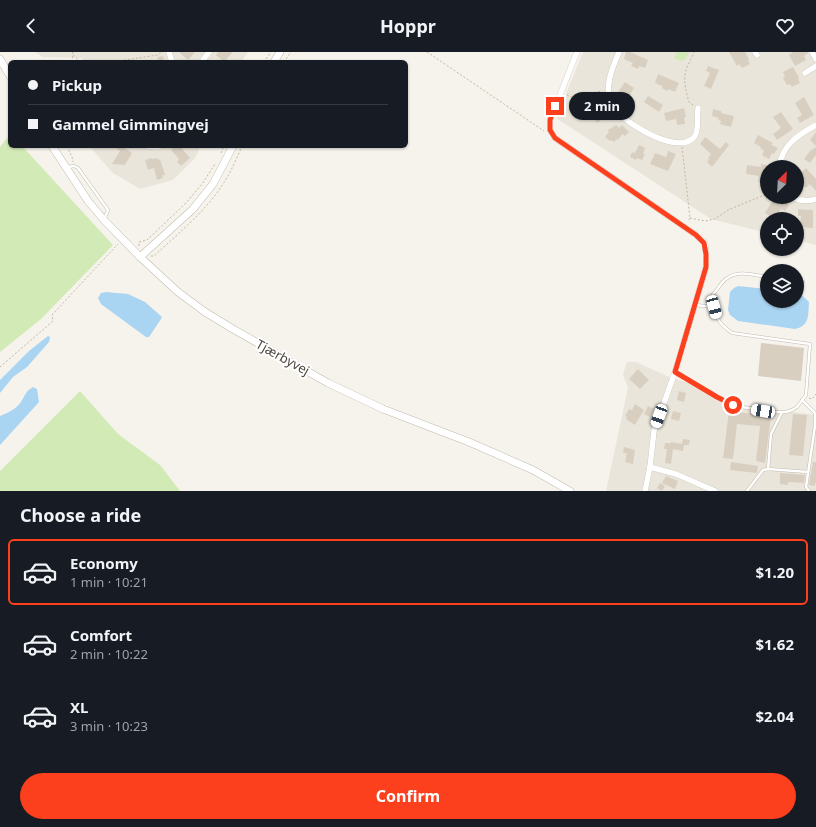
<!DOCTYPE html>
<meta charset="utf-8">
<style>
body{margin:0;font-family:"Noto Sans",sans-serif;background:#242831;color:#f1f3f6;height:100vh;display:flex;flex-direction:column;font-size:15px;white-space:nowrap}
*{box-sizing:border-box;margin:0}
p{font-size:13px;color:#9ea1a6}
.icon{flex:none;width:22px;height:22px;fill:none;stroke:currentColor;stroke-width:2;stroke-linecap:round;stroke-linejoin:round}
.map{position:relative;height:439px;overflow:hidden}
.side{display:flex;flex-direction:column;background:#171b24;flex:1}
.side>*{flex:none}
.guide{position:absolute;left:8px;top:8px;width:400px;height:88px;border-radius:6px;box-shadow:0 1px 3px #0004;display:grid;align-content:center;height:88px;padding:0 20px;background:#171b24}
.needle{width:26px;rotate:24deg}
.buttons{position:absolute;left:760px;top:108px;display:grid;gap:8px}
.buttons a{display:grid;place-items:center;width:44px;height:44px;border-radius:50%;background:#171b24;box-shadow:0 1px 3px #0004;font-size:20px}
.end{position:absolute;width:18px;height:18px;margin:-9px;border:5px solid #fc3f1d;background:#fff;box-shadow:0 0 0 2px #fff}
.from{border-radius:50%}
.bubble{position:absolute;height:28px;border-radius:14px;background:#171b24;box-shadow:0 1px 3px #0004;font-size:13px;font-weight:700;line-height:28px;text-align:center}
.car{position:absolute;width:12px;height:24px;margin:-12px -6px;border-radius:5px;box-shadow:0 0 3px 1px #0007;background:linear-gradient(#fff 24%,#345 0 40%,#fff 0 76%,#345 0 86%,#fff 0)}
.guide b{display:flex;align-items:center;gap:14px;height:38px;font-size:15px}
.guide b+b{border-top:1px solid #363941}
.guide i{width:10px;height:10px;background:#f1f3f6}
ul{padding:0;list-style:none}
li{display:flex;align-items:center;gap:12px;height:66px;margin:0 8px 6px;padding:0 12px;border:2px solid transparent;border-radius:6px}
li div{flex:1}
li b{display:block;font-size:15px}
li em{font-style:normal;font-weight:700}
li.selected{border-color:#fc3f1d}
li>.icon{width:36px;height:36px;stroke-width:1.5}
h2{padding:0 20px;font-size:18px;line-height:48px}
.primary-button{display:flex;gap:8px;margin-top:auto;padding:8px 20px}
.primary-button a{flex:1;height:46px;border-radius:24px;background:#fc3f1d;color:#fff;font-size:16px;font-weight:700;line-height:46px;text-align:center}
header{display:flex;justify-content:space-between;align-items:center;height:52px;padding:0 20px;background:#171b24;font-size:18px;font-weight:700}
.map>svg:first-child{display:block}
.residential{fill:#eae5da;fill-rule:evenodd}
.green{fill:#d2eab5}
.water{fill:#a9d4f2}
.building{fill:#d8cfc1}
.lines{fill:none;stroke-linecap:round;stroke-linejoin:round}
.service-casing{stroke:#c2bbae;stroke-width:3.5}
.minor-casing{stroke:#c2bbae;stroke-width:6}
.tertiary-casing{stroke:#c2bbae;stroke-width:8}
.path{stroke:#c4b79f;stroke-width:1;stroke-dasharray:2 2;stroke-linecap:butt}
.service{stroke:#fff;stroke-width:2.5}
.minor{stroke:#fff;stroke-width:5.5}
.tertiary{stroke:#fff;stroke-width:7}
.route{stroke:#fc3f1d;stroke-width:5}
.labels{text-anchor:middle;stroke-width:4;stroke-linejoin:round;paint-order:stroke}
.street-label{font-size:13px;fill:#4b4439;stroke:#fff}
</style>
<header><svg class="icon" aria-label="back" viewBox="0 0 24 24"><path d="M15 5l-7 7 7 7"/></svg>Hoppr<svg class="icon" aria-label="heart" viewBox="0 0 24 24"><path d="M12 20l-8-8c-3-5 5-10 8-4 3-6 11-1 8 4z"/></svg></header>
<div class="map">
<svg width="816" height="439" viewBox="0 0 816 439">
<rect width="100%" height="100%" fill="#f6f3ec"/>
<g class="residential">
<path d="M35 0H248L241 10H85L82 6 43 5Z"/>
<path d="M583 0H816V193L797 188V167H767V181L711 167 556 66ZM767 115H797V145H767Z"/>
<path d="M89 94H201L195 106 173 128 140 137 113 121Z"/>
<path d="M627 310H636L667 324 704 336 737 352 816 363V439H606L628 336 623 322Z"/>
</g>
<g class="green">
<path d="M677 0H689L685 8 681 9 674 6Z"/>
<path d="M10 82V94H22L113 193 41 267 0 300V95Z"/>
<path d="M80 339 118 382 160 413 180 439H0V419Z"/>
</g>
<g class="water">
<path d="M738 234 767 237V249H797V242L803 244 809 250C808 263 810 274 795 277L738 269 730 263 728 258 730 240 734 236Z"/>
<path d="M106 240 128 242 145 250 162 265 161 267 149 285H146L101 252 98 246 101 241Z"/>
<path d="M48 284 50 285 49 290 27 315 13 325 0 341V328L29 299Z"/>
<path d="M33 335 37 337 39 350 0 393V364C8 361 16 357 21 350 26 342 25 340 33 335Z"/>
</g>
<g class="building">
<path d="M179 0H195L188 8Z"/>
<path d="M218 0H233L224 10 216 3Z"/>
<path d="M626 0H630L648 8 645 16 639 14 638 17 631 14 633 11 624 7Z"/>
<path d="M729 0H745L749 7 748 8 750 12 742 16 739 12 737 14Z"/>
<path d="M793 0H808V1L804 4 806 8 795 14 789 3Z"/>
<path d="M163 4 164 9 159 10 157 5Z"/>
<path d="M708 14 719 18 711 37 704 34 710 21 706 19Z"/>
<path d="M793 15 799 26 798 27 800 31 792 35 790 32 787 33 783 26 785 24 783 20Z"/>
<path d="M658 22 679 31 675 40 668 37 667 39 662 36V34L655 31Z"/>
<path d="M625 30 634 36 628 46 618 40Z"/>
<path d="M648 44 663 53 659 60 644 50Z"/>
<path d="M804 45 814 63 800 71 797 66 802 63 795 51Z"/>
<path d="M596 48 603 59 606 56 610 62 597 71 594 66 591 67 587 61 585 63 581 58Z"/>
<path d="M684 56 686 65H684L685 72 677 73 676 67 666 69 664 61Z"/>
<path d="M713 57 721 59V61L734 64 731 75 720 72 721 69 718 68 719 66 712 64Z"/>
<path d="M781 60 793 77 777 88 773 82 781 76 773 65Z"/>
<path d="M616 73 619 76 622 73 629 80 625 84 622 82 618 88 617 87 614 90 611 88 610 89 605 85 609 80 608 78Z"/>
<path d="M816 80V94L810 88Z"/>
<path d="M758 83 773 91 771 93 778 96 774 102 772 101 769 107 762 103 764 99 760 96 761 95 754 91Z"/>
<path d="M705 85 720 97 726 90 729 93 712 115 707 110 709 107 708 106 711 102 700 92Z"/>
<path d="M639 93 645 96 643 102H645L642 108 637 106 636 108 630 105 632 100 635 101Z"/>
<path d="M113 94H122L132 101 125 113 112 112 120 99Z"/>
<path d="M176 94H180L190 106 181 114 177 110 179 107 171 98Z"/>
<path d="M816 95V103L810 111 804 107 810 99Z"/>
<path d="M668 99 676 102 668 119 650 112 655 101 666 105Z"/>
<path d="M152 106V107L157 106 158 108 160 107 165 123H162L163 126 157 128 154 116 148 118 145 108Z"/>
<path d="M761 112 767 113V131L758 130 759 124 746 122 747 113 761 115Z"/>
<path d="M806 116 816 127V139L810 132 806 136 801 130 804 127 799 122Z"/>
<path d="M773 148 780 153 783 148 789 153 785 159 781 157 775 167 765 161Z"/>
<path d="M798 157 813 158V176L800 175 801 164H798Z"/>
<path d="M761 291 804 296 801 329 758 324Z"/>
<path d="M638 317 649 328 640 337 629 327Z"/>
<path d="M679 339 686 341 684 350 677 348Z"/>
<path d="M635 352 644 358 635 373 626 367 627 365 625 364 629 357 632 358Z"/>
<path d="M648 354 654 357 650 365 644 362Z"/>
<path d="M673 359 681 361 679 369 671 367Z"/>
<path d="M729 359 771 364 765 411 756 409 760 374 737 372 733 407 723 406Z"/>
<path d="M793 362 807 363 803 404 789 403Z"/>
<path d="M683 387 690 388 689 393H684L683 399 673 397 671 412 665 411 667 397H664L665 391H671V390L682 392Z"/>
<path d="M624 395 635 398 633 412 625 410 627 401H623Z"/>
<path d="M731 410 758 414 757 421 730 418Z"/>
<path d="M813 410H816V431H815V434L809 433Z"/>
<path d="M780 421 805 423 804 431 788 430V433L780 432Z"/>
<path d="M666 424 678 429 675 437 662 431Z"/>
<path d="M660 431 665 434 662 439 657 436Z"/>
</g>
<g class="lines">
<g class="service-casing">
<g id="service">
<path d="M68 115 74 114 78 116 108 158 104 168"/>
<path d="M797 229 803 230"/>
<path d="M714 255 712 252 713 242C718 238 720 231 726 227 738 217 753 223 767 225"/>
<path d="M676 320 717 345 733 353 742 355 774 360H786L792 358 797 355 806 343 810 292 732 281C720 272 718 270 714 255L695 253"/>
<path d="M802 348 815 361V374L806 435 809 439"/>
<path d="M768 417 771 382 782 360"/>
<path d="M747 439 763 418 768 417 808 420"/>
</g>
</g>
<g class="minor-casing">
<g id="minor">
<path d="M169 0 172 10"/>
<path d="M577 0 550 68V78L555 86 696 183 705 191 706 202V215L675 320 654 379 650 415 645 439"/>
<path d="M619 0C613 15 605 31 610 48 612 52 616 58 619 61 630 74 680 104 695 84 699 77 697 64 698 56"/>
<path d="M755 0 757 3"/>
<path d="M812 0 816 7"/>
<path d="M203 8 209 0"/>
<path d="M805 21 816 14"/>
<path d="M147 94 158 95 161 94"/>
<path d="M779 115C782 93 798 83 816 73"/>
<path d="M792 145C800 149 807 150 816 147"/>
<path d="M650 415 676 422 715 439"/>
</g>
</g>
<g class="tertiary-casing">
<g id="tertiary">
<path d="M0 7 10 24"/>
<path d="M274 10 280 0"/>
<path d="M52 94 88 149 104 168 140 205 178 240 205 260 233 277 328 331 383 357 469 390 533 418 570 439"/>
<path d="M140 205 193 157 213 132 233 94"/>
</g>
</g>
<g class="path">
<path d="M427 0 544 79"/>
<path d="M73 3 81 10"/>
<path d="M72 10 73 0"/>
<path d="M112 10 158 3 161 0"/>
<path d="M264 10 271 0"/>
<path d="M284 10 291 0"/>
<path d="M567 43 571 45 602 39"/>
<path d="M693 53 689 50C686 39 683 28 686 18 688 12 692 6 694 0"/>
<path d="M67 94 72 105 73 110"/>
<path d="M682 95 690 166 688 169"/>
<path d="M221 101 224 94"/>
<path d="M690 166 705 169 715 167 728 158 767 142"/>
<path d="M139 194V190L147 188 186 151 202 132 215 112"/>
<path d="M151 204H154C181 179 211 155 229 122 234 113 238 103 242 94"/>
<path d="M0 315 53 269 52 263 118 192"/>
<path d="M809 346 812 347 816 342"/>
</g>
<use href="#service" class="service"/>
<use href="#minor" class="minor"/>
<use href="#tertiary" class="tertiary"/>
</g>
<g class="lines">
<path class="route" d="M555 54 550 68V78L555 86 696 183 704 191 706 202V215L675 320 717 345 733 353"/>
</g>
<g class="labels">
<g class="street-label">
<text transform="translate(283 305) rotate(29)" y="5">Tjærbyvej</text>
</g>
</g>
</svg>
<div class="buttons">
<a><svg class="needle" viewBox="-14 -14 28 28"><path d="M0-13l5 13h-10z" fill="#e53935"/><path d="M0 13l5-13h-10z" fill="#9ea1a6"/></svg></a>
<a><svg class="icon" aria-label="locate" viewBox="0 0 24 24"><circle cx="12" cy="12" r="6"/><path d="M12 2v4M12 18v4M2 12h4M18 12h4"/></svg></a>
<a><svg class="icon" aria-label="layers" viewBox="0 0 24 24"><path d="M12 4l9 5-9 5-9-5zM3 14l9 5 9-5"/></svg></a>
</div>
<i class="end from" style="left:733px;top:353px"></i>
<i class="end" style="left:555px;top:54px"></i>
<div class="bubble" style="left:569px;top:40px;width:66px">2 min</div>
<i class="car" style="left:714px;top:255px;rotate:165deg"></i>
<i class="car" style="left:763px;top:359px;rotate:279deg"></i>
<i class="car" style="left:659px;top:364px;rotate:200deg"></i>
<div class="guide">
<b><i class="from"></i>Pickup</b>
<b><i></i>Gammel Gimmingvej</b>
</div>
</div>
<section class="side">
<h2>Choose a ride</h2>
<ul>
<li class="selected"><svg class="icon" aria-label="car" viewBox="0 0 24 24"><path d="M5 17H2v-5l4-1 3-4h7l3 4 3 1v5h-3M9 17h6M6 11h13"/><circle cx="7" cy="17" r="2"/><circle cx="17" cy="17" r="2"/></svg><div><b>Economy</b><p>1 min · 10:21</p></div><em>$1.20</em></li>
<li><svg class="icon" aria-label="car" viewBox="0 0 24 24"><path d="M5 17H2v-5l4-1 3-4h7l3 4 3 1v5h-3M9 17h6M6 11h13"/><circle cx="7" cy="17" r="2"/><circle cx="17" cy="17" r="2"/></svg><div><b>Comfort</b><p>2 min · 10:22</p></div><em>$1.62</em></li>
<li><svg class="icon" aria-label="car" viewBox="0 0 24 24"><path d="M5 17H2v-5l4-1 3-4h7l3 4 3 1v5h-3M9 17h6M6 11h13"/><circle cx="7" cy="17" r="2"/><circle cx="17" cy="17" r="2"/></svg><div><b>XL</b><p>3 min · 10:23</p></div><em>$2.04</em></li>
</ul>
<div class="primary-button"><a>Confirm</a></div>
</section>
